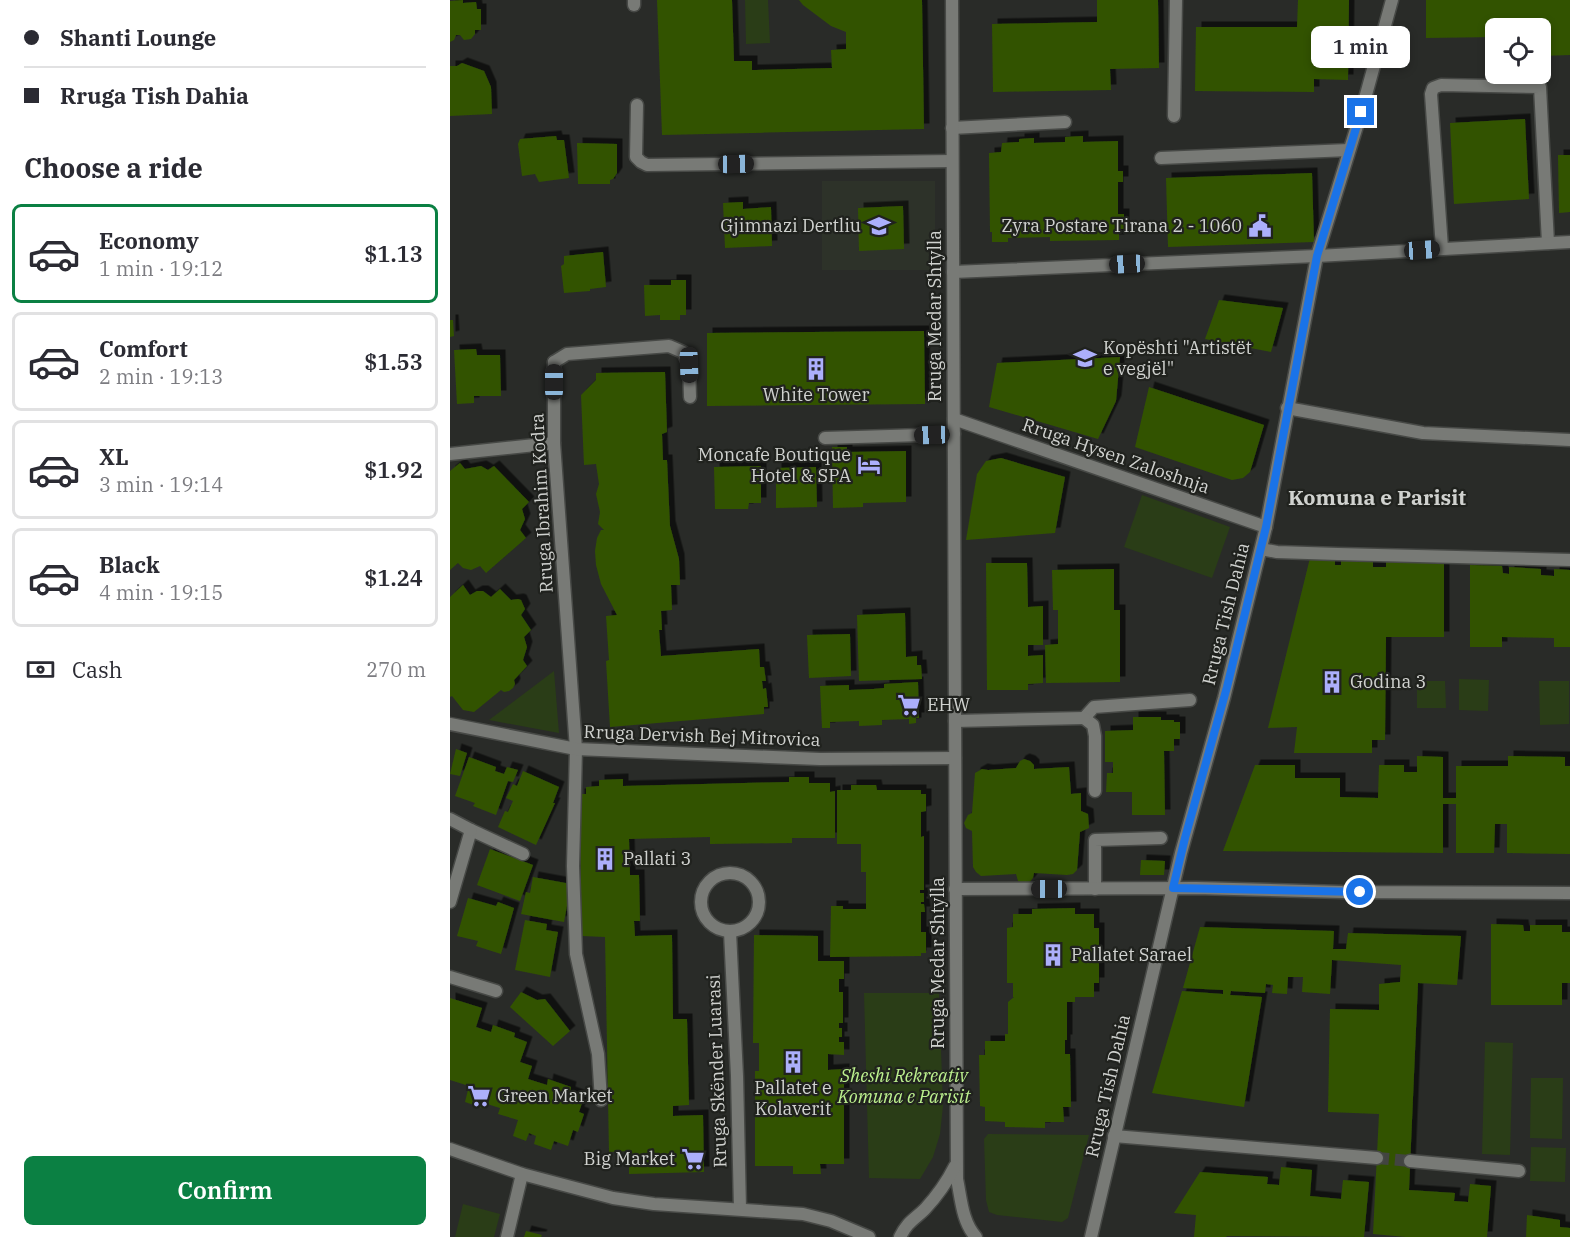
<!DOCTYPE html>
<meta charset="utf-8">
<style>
body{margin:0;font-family:"IBM Plex Serif",serif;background:#f2f2f3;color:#2b2b33;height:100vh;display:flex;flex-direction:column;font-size:22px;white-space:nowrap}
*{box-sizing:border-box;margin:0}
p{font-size:20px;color:#7c7c81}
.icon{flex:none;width:33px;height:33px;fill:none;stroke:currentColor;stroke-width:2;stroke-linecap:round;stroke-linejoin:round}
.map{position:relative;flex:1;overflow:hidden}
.sheet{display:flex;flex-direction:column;background:#fff;width:450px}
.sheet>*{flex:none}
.hud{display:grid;align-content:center;height:132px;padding:0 24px;background:#fff}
.controls{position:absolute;left:1035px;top:18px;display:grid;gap:12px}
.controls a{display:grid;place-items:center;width:66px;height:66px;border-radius:9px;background:#fff;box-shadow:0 3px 9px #0003;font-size:30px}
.end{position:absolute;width:27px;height:27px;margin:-14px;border:8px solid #1a73e8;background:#fff;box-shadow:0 0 0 3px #fff}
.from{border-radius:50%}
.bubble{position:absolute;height:42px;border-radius:9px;background:#fff;box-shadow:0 3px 9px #0003;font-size:20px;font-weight:600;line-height:42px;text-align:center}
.car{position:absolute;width:18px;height:36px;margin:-18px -9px;border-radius:8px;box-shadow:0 0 4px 2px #0007;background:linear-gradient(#222 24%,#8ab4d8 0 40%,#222 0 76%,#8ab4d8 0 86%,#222 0)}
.hud b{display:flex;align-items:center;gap:21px;height:57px;font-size:22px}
.hud b+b{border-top:2px solid #e1e1e2}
.hud i{width:15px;height:15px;background:#2b2b33}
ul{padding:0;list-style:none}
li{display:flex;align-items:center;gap:18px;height:99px;margin:0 12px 9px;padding:0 12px;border:3px solid #e1e1e2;border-radius:9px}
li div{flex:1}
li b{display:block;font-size:22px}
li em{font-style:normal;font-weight:600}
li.active{border-color:#0b8043}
li>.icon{width:54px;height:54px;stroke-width:1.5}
h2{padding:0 24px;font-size:27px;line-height:72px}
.pay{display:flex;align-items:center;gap:15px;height:66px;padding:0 24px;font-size:22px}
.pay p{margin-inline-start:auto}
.primary-button{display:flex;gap:12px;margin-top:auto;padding:12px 24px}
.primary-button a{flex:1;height:69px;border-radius:9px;background:#0b8043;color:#fff;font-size:24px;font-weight:600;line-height:69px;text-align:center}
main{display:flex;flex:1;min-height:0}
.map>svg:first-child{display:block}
.built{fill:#2d3229}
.green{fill:#2a3d17}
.building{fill:#325306;filter:url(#shadow)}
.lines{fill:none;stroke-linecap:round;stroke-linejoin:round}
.pedestrian-tunnel{stroke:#424441;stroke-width:12;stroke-dasharray:12 6;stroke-linecap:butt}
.service-casing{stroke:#474946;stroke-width:15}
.pedestrian-casing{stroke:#474946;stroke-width:15}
.minor-casing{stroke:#474946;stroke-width:15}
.tertiary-casing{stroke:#474946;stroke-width:15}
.service{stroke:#787a76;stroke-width:12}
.pedestrian{stroke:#787a76;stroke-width:12}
.minor{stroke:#787a76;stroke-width:12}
.tertiary{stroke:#787a76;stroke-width:12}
.route{stroke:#1a73e8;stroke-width:8}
.labels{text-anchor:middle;stroke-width:4.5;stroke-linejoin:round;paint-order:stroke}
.poi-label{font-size:18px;fill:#d0d2cf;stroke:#20221e;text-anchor:start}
.street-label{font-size:18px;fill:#d0d2cf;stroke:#20221e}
.park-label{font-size:18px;font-style:italic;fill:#bdf18f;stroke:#20221e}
.quarter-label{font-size:21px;font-weight:bold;fill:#d0d2cf;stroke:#20221e}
</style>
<main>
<section class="sheet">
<div class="hud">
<b><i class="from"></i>Shanti Lounge</b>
<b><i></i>Rruga Tish Dahia</b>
</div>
<h2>Choose a ride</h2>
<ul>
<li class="active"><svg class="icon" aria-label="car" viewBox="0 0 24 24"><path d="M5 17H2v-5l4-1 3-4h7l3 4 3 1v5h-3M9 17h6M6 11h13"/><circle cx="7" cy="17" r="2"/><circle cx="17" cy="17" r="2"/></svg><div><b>Economy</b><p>1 min · 19:12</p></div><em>$1.13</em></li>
<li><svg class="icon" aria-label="car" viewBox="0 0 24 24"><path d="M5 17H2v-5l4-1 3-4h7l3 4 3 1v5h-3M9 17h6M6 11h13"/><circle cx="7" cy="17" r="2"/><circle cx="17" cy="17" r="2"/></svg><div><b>Comfort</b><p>2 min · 19:13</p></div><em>$1.53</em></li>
<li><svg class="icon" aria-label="car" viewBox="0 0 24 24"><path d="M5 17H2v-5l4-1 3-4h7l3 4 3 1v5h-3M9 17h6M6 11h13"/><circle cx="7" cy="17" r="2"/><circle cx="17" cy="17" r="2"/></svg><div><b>XL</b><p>3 min · 19:14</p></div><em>$1.92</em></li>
<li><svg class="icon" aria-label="car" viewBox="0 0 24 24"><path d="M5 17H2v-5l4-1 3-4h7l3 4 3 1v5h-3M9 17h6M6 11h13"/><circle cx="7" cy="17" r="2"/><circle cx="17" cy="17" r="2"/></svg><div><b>Black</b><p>4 min · 19:15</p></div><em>$1.24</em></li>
</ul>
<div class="pay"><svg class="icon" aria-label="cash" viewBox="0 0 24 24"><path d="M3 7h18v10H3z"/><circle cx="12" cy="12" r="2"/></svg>Cash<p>270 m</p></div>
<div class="primary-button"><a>Confirm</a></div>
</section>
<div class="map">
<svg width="1120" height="1237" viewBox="0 0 1120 1237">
<defs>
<filter id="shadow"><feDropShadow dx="5.5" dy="-5.5" stdDeviation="0" flood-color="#0009"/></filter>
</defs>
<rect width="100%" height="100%" fill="#292b28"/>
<rect class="built" x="372" y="181" width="113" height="89"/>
<g class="green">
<path d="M295 0H318L320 43 296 44Z"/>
<path d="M692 495 780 527 762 578 674 547Z"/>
<path d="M104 671 109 733 39 720Z"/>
<path d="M1009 679 1039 680 1038 711 1009 710Z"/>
<path d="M967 681H995L996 708H967Z"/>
<path d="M1089 681H1119V724L1090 725Z"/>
<path d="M414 993H489L493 1106 490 1134 483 1157 470 1179 419 1178Z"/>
<path d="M1035 1042 1063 1043 1060 1155 1032 1154Z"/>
<path d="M1081 1078H1113L1112 1139 1080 1138Z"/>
<path d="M538 1134 639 1135 618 1218 612 1222 547 1215 539 1212 536 1200 534 1139Z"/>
<path d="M1081 1147 1116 1148 1115 1182 1080 1181Z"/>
<path d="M13 1204 50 1214 44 1237H5Z"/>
</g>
<g class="building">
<path d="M13 0V3L26 2 27 9H31V30H25V34L21 39 14 40 10 35H6L4 40 0 42V1Z"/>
<path d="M207 0H282L284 61H302V70H306L382 68 381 50 396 49V32L381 26 353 5 349 0H472L474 129 212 135Z"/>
<path d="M647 0H708L709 68 660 69 661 90 543 92 542 24 647 22Z"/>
<path d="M848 0H899L898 80 864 79V92L745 91 746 27H847Z"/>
<path d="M976 0H1120V55L1090 56V28H1046V37L976 38Z"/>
<path d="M12 63 34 71 41 87 42 114 0 116V66H7Z"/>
<path d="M1075 119 1079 199 1004 204 1000 123Z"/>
<path d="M106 136 107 140H114L119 178 89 182 85 174 72 176 68 144 70 139Z"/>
<path d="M633 136V142L668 141V171H673V182H668V214H674V229H669V240L600 241V237L558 238V242H542V232H540L539 153 551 152 552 143 569 142V139L584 138V143L615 142V137Z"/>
<path d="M127 143 167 144V173L163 179 160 180V184H128Z"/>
<path d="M1108 155H1120V212L1109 213Z"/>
<path d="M862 173 864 242 718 247 716 178Z"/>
<path d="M293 202V209L321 207 322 246 275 248 273 203Z"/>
<path d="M453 206 454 249 409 251 408 208Z"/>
<path d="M153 252 156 287 140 289V291L114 293 111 266 114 264V256Z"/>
<path d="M221 280H236V315H230V320H210V315L195 316 194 285H221Z"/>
<path d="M769 300 833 308 821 352 755 339Z"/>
<path d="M0 320H3L4 336 0 337Z"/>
<path d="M474 331 475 404 257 406V333Z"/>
<path d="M26 349 27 355H50L51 396H24V403L7 404 4 350Z"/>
<path d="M670 357 666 401 648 439 539 407 547 363Z"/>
<path d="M215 372 217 432 212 434 213 460H217L220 526 229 559 230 585H221L222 610 211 611 212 630H209L211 656 309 649 310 667H314L316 681H312L313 689 316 688 318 707H314V714L160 727 156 661 159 660 156 616 167 615 151 584 146 565 145 551 147 538 151 530H154L148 524 150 512 146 494 149 484 146 464 134 465 131 395 146 380V373Z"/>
<path d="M699 387 814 425 800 472 793 478 782 480 685 447Z"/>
<path d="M382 447H397V452L456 451V502L413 503V507L383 508Z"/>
<path d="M551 458 615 477 605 533 516 540 527 474 536 461Z"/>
<path d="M10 463 15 469 31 466 38 470 44 466 79 502 72 509 75 519 70 530 76 538 36 573 30 566 21 570 13 568 8 563 0 570V471Z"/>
<path d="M311 466V503H299L298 509H265L264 467Z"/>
<path d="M366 467 367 507 326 508V468Z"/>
<path d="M860 558 885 559V565H891V559L923 561V567H936V561L994 564V637H936L935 740H922V753H844L847 727 818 728Z"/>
<path d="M536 563H577L578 607 593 606V645H578V656L593 655V683L578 684V690H537Z"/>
<path d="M1020 565 1052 566 1053 573 1059 574V567L1091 569V575L1104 576V569L1120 570V647H1104V638L1052 637V647H1020Z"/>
<path d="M664 569V610H670V682L596 683 595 645 608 644V610H603L602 570Z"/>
<path d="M13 585 20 595 27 591H33L41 597 50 589 61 600 68 599 71 600 75 609 71 615 81 630 74 637 77 647 73 660 77 666 64 680 65 684 63 688 59 691 54 692 51 690 24 712 13 710 2 696 0 697V597Z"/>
<path d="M455 613 456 657 467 656V665H471L472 679 409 681 407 615Z"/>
<path d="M400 634 401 676 359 678 357 635Z"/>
<path d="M468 682 469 718H466V723L459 724V719L432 720V725L409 726V721L380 722V728H372L370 686 399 685V690L423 689 434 688V684Z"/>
<path d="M683 717H711V720H724V722H730V739H724V751H714L715 815H682V792H656L657 773H663V762H655V731L683 730Z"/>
<path d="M6 749 17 753 10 776 0 774Z"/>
<path d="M967 756 993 757V798H1006V766H1058V756L1115 757V766H1120V854L1057 853V824H1045L1044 853H1006V804H993V853L773 851 805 765H845V778H890V797L928 798 929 765H954V772H967Z"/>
<path d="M19 757 46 767 45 771 54 774 57 767 68 770 63 782 58 781 46 815 23 806 25 803 5 796Z"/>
<path d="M574 759 580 761 584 765V769L619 767 621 794 631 793V811L638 814 639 828 630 832 627 870 623 874 617 875 584 873 583 878 579 883 574 884 568 881 566 874 531 876 526 872 523 867 522 831 516 828 514 823 518 815 522 813 525 773 532 769 538 770 566 768 570 761Z"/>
<path d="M73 771 109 787 103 803H105L86 845 48 827 55 811 58 812 63 801 56 798 63 784 67 786Z"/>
<path d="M339 777H359V783H380V792L385 791V838H342V843L260 844V837L179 839 180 875H189L190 921H184L185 936 222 935 223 1019H237L239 1105 223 1106V1116L253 1115 254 1172 179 1174V1151L159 1152 155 937 132 936 129 794H136V787L149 786V780L173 779V786L339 782Z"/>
<path d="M401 785H426L427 790H471V794H476V811L471 812V837L474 836V890H470V893H474V902H471V904H474L475 912H471V932H476V953H471V956L380 957 381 906H393V909H416V872H411V844H387V790H401Z"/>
<path d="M40 849 83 865 70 901 27 885Z"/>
<path d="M691 860 715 861 714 875H690Z"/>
<path d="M83 877 121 884 114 922 71 914 76 892 80 893Z"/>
<path d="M18 898 46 906 48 902 64 908 51 954 26 946 28 941 7 936Z"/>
<path d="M625 908V914H644V928H649V983H644V997H625V1002H617V1040H615V1054H620L621 1107H613L614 1122H595V1128L555 1127V1122L535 1121V1107L530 1106 529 1055H535V1041H555V1034H558V1002L564 997H563V983H557V928L563 927V914H582V909Z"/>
<path d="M75 920 97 924 96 930 108 932 100 977 65 970Z"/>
<path d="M1041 924 1073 925 1074 931H1080V925H1112V932H1120V983H1112V1005H1041Z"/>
<path d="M750 927 884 931 883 949H896L898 933 1011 936 1007 985 968 983 959 1190 1005 1193 1004 1201 1018 1202 1020 1184 1041 1186 1037 1237H956L923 1234 929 1114 878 1112 880 1009 929 1010V984L950 982 951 965 882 960 880 994 852 992 853 977H838L837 994 822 993 823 985 816 984 815 993 781 991 780 995 812 997 794 1107 702 1093 732 991 773 994V990L733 988Z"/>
<path d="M304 935 368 936V961H394V979H389V992H393V1023H389V1028H392V1037H389V1042H394V1055L378 1054V1070L394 1069V1164H370L371 1174H343V1166H305V1071H309V1043H303Z"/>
<path d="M71 992 87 1000 95 999 120 1031 103 1046 60 1007Z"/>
<path d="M0 998 32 1008 26 1027 41 1032 43 1025 65 1033 64 1037 77 1042 70 1062 82 1066 78 1079 97 1085 98 1079 121 1087 120 1092 134 1097 129 1112 134 1114 128 1132 123 1130 118 1146 104 1141 101 1150 84 1144 86 1136 79 1133 76 1141 63 1136 68 1120 48 1114 50 1108 37 1104 35 1109 15 1102 19 1086 0 1080Z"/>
<path d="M831 1167 862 1170 860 1196 891 1199 893 1180 919 1182 914 1237 777 1236 776 1237H744L746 1215 724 1213 750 1172 818 1177 817 1184 829 1185Z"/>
<path d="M1077 1215 1110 1220V1227L1120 1228V1237H1076Z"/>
<path d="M76 1231 92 1235 91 1237H74Z"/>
</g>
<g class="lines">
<path class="pedestrian-tunnel" d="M927 1158 960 1161"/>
<g class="service-casing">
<g id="service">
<path d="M184 0V5"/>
<path d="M187 105 186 157 191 162 197 165 502 161"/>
<path d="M724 116 726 0"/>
<path d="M502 128 615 122"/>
<path d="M711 158 899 150"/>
<path d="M104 362 117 354 219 346 233 352 239 365 240 397"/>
<path d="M375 438 504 434"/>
<path d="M0 454 104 443"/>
<path d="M634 718 644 707 740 700"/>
<path d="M634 718 643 725 645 736V791"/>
<path d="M505 721 634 718"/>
<path d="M126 749 123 866 126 954 148 1054 151 1100"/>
<path d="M645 889V840L711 838"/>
<path d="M0 902 21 830 73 854"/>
<path d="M0 977 46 991"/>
</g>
</g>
<g class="pedestrian-casing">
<g id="pedestrian">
<path d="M664 1136 927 1158"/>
<path d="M960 1161 1069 1171"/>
</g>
</g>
<g class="minor-casing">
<g id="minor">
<path d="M992 248 981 94 983 88 991 85 1090 87 1098 243"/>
<path d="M503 272 867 256 1120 242"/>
<path d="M104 362V443L126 749"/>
<path d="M837 408 973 433 1120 440"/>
<path d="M504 419 816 527"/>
<path d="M811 549 827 552 888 554 1120 560"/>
<path d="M0 724 126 749 370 759 505 758"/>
<path d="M0 819 21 830"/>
<circle cx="280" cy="902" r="29"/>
<path d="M505 889 746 888 892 892 1120 893"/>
<path d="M280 932 287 1076 290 1209"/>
<path d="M57 1237 72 1174"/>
</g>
</g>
<g class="tertiary-casing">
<g id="tertiary">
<path d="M502 0 507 1179C511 1198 512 1222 526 1237"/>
<path d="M0 1149 72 1174 163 1198 204 1204 353 1214 381 1221 419 1237"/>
<path d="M450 1237C458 1221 464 1220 475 1209 487 1196 497 1182 505 1166"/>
<path d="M641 1237 731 853 774 698 816 527 867 256 911 113 942 0"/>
</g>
</g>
<use href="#service" class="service"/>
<use href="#pedestrian" class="pedestrian"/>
<use href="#minor" class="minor"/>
<use href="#tertiary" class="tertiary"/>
</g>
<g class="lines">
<path class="route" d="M910 892 723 888 735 838 777 687 816 527 867 256 911 112"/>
</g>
<defs>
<g id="school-bare" transform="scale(1.8)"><path d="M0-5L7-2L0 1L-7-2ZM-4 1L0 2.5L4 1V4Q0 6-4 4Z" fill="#acaffb" stroke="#20221e" stroke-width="2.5" paint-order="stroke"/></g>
<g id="civic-bare" transform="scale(1.8)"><path d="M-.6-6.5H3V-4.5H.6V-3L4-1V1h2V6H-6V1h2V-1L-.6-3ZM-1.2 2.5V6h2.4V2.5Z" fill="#acaffb" stroke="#20221e" stroke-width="2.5" paint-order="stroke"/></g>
<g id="building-bare" transform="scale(1.8)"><path d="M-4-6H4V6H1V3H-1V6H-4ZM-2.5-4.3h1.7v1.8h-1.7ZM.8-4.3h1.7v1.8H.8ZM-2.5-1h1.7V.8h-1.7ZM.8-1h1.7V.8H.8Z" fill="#acaffb" stroke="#20221e" stroke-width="2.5" paint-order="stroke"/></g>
<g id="hotel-bare" transform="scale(1.8)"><path d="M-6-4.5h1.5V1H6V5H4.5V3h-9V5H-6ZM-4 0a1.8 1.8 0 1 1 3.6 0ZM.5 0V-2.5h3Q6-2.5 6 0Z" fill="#acaffb" stroke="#20221e" stroke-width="2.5" paint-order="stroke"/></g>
<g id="supermarket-bare" transform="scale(1.8)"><path d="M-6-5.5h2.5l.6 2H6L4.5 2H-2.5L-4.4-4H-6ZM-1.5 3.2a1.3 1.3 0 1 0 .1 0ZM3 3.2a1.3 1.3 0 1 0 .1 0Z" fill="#acaffb" stroke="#20221e" stroke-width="2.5" paint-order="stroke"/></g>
</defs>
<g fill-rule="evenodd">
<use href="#school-bare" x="429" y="226"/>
<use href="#civic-bare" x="810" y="226"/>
<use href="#school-bare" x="635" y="358"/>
<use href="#building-bare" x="366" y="369"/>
<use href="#hotel-bare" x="419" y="465"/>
<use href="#building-bare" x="882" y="682"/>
<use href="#supermarket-bare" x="459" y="705"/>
<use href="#building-bare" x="155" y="859"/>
<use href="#building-bare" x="603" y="955"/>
<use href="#building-bare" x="343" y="1062"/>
<use href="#supermarket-bare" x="29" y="1096"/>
<use href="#supermarket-bare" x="243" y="1159"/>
</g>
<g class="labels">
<g class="poi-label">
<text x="411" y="232" text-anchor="end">Gjimnazi Dertliu</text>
<text x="792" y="232" text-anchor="end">Zyra Postare Tirana 2 - 1060</text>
<text x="653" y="354">Kopështi "Artistët<tspan x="653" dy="21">e vegjël"</tspan></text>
<text x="366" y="401" text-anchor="middle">White Tower</text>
<text x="401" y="461" text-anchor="end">Moncafe Boutique<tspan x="401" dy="21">Hotel &amp; SPA</tspan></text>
<text x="900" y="688">Godina 3</text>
<text x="477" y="711">EHW</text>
<text x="173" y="865">Pallati 3</text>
<text x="621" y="961">Pallatet Sarael</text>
<text x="343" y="1094" text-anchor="middle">Pallatet e<tspan x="343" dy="21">Kolaverit</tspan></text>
<text x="47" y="1102">Green Market</text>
<text x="225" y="1165" text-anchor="end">Big Market</text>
</g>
<g class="street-label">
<text transform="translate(485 316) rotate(-90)" y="6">Rruga Medar Shtylla</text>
<text transform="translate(666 456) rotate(19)" y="6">Rruga Hysen Zaloshnja</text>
<text transform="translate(92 503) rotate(-93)" y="6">Rruga Ibrahim Kodra</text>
<text transform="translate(776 614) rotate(-76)" y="6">Rruga Tish Dahia</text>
<text transform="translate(252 736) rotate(2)" y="6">Rruga Dervish Bej Mitrovica</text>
<text transform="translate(488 963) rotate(-90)" y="6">Rruga Medar Shtylla</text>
<text transform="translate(267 1071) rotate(-92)" y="6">Rruga Skënder Luarasi</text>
<text transform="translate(658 1086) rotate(-77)" y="6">Rruga Tish Dahia</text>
</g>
<g class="park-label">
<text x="454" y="1082">Sheshi Rekreativ<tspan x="454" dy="21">Komuna e Parisit</tspan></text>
</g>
<g class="quarter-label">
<text x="927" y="505">Komuna e Parisit</text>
</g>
</g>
</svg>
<div class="controls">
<a><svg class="icon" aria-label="locate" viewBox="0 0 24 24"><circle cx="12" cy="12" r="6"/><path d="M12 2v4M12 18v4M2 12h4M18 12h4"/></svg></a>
</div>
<i class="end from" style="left:910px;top:892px"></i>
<i class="end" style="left:911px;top:112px"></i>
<div class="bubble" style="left:861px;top:26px;width:99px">1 min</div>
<i class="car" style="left:286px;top:164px;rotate:89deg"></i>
<i class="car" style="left:972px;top:250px;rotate:86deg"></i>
<i class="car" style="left:677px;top:264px;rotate:267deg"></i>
<i class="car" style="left:239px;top:365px;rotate:178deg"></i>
<i class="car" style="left:104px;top:382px;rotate:0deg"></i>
<i class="car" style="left:482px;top:435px;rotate:268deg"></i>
<i class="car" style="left:599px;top:889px;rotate:270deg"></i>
</div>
</main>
